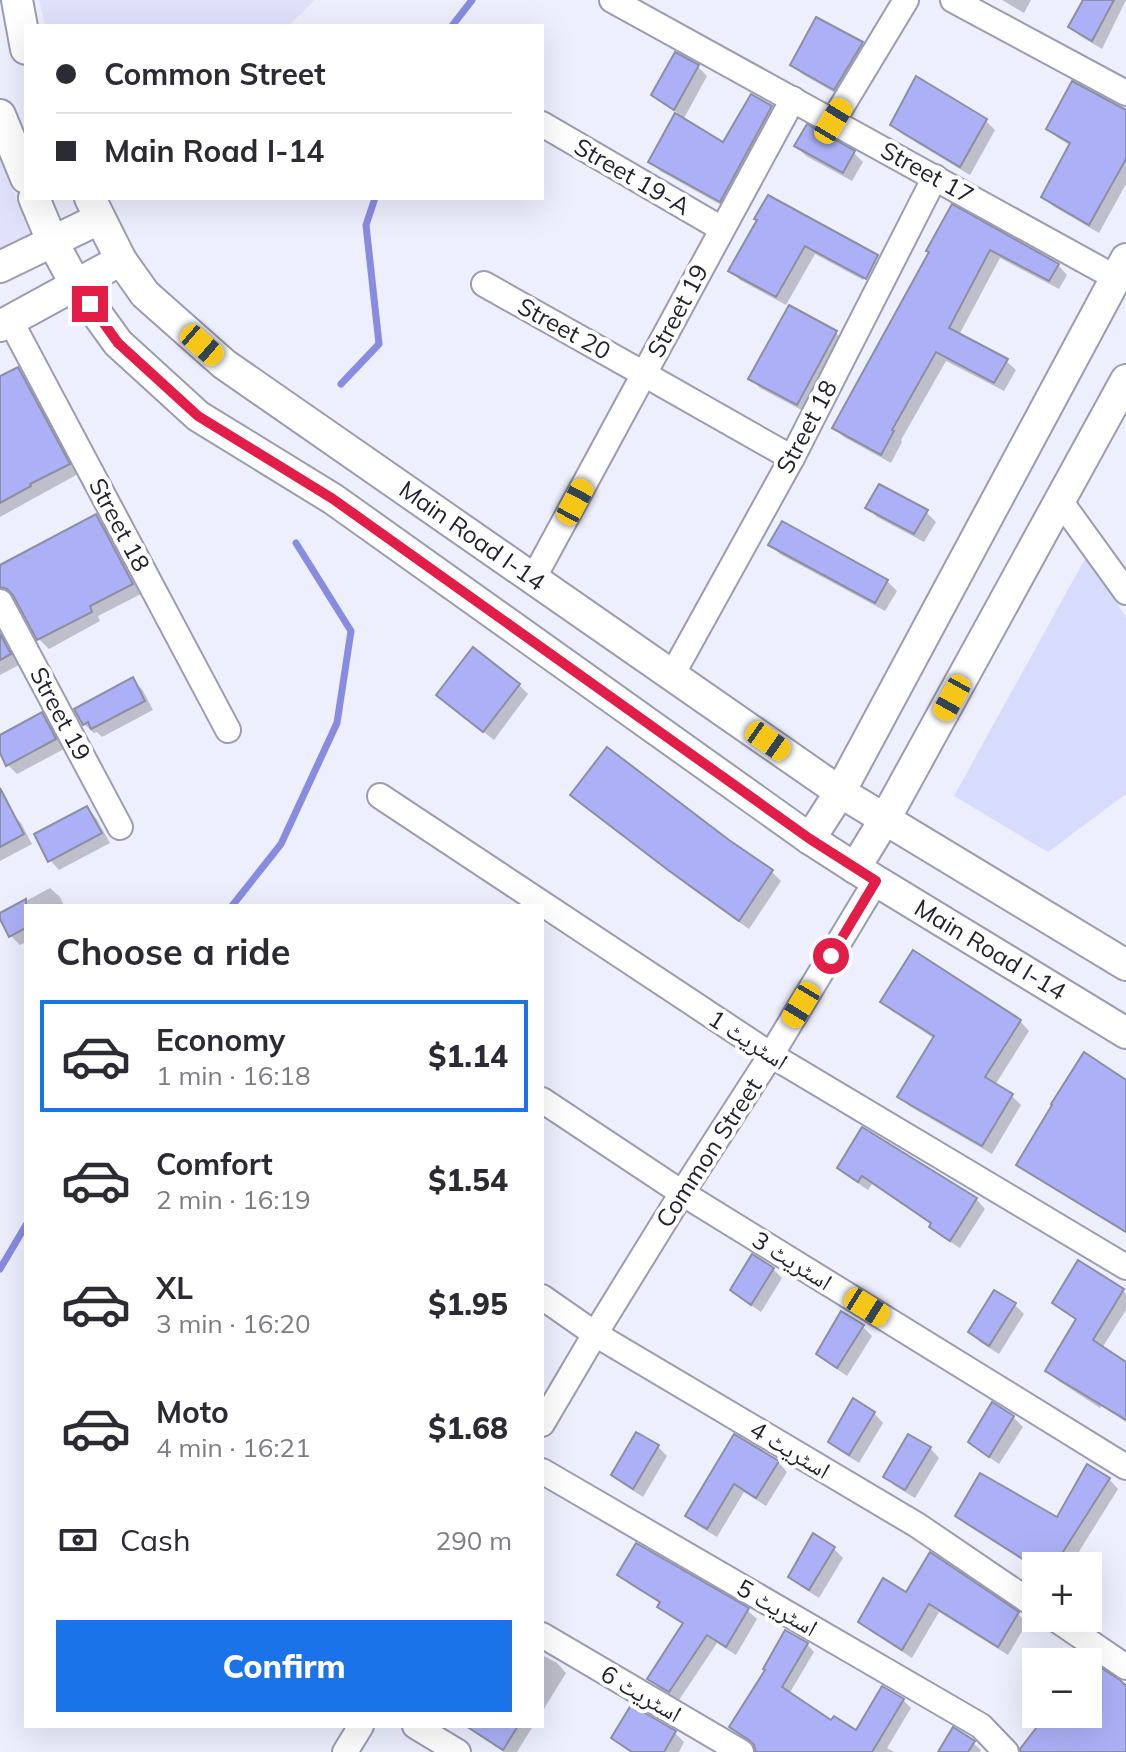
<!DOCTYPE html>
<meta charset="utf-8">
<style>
body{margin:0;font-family:Mulish,"Noto Naskh Arabic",sans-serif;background:#f7f7f7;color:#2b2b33;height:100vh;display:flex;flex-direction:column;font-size:30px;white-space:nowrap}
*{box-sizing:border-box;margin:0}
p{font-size:26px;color:#7c7c81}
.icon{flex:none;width:44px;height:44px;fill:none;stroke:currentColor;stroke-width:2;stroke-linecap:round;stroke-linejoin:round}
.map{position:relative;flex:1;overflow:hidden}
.panel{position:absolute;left:24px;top:904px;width:520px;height:824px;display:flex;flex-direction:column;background:#fff;border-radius:0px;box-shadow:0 8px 32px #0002}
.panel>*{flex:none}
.hud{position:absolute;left:24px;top:24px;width:520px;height:176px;border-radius:0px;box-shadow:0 8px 32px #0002;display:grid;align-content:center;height:176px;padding:0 32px;background:#fff}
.controls{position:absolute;left:1022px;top:1552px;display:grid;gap:16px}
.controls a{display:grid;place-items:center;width:80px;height:80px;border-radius:0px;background:#fff;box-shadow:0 8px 32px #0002;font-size:40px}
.end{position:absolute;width:36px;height:36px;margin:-18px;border:10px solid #e11d48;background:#fff;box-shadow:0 0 0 4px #fff}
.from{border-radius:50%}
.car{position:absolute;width:24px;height:48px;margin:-24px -12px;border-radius:10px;box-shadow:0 0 6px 2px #0007;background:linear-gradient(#f5c518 24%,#345 0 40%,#f5c518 0 76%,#345 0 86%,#f5c518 0)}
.hud b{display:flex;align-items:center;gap:28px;height:76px;font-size:30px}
.hud b+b{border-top:2px solid #e1e1e2}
.hud i{width:20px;height:20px;background:#2b2b33}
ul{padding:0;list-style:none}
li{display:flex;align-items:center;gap:24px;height:112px;margin:0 16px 12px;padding:0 16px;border:4px solid transparent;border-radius:0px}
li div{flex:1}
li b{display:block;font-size:30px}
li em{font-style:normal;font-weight:800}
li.active{border-color:#1a73e8}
li>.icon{width:72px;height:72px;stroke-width:1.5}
h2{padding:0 32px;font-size:36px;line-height:96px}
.pay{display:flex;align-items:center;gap:20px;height:88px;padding:0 32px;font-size:30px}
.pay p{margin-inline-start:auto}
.action{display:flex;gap:16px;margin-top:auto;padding:16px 32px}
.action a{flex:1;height:92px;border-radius:0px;background:#1a73e8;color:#fff;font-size:32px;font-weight:800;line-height:92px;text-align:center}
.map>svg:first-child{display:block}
.built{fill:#e0e2fb}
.green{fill:#d8dcfc}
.shadow{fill:#0003}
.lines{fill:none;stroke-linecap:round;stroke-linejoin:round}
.stream{stroke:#888ce1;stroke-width:7}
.building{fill:#acb1f7;stroke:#8c8fa4;stroke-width:2}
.minor-casing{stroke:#9a9cb2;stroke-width:28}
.major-casing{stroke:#9a9cb2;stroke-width:34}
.minor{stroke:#fff;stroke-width:24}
.major{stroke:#fff;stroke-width:30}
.route{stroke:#e11d48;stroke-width:10}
.labels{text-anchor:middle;stroke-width:8;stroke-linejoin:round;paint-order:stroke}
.street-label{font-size:24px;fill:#21222b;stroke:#fff}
</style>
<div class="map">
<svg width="1126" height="1752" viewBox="0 0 1126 1752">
<rect width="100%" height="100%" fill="#eeeffd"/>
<g class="built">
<path d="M39 0H315L288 26H45Z"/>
<path d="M0 155 30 235 0 251Z"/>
</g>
<path class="green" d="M1086 557 1126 617V794L1048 852 954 796Z"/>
<g class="shadow">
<path d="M1002 0H1031L1024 13Z"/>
<path d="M1085 0H1126L1102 49 1080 36 1070 27Z"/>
<path d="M862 44 871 53 844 98 802 74 792 65Z"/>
<path d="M698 67 707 76 683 120 724 145 771 107 781 117 730 210 660 171 651 161 678 113 663 104 653 95Z"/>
<path d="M1126 112V184L1099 233 1053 206 1044 196 1071 146 1058 138 1048 129Z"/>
<path d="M985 120 995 130 970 175 902 134 892 125Z"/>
<path d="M796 146 854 153 863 162 852 181 806 156Z"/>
<path d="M768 197 877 257H875L863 280 815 254 786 305 740 280 730 270 759 220Z"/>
<path d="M952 207 1058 265 1067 275 1059 289 1000 258 959 335 1006 361 1016 370 1004 391 946 361 901 440 902 442 891 463 844 437 835 428 931 253Z"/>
<path d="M836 333 845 342 807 413 760 388 751 379Z"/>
<path d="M18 369 27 379 78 474 0 517V379Z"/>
<path d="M868 508 926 512 936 522 924 542 877 517Z"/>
<path d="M96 517 105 526 141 594 98 616 100 621 49 649 39 639 17 597 12 596 0 600V568Z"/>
<path d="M771 545 887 581 897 591 885 611 780 554Z"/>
<path d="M0 629 19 665 0 675Z"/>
<path d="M132 680 142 689 153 710 102 737 97 732 94 733 84 724Z"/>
<path d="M519 685 528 694 494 740 448 704Z"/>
<path d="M41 715 51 724 64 749 17 774 8 765 0 748V737Z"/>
<path d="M582 804 728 841 771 871 781 881 749 929 692 889Z"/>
<path d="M87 808 96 818 110 843 59 870 50 860Z"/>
<path d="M11 813 21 823 32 844 0 861V820Z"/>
<path d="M50 888 60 897 64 906H26V942L20 945 11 936 0 915Z"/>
<path d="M882 1002 1020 1021 1029 1031 995 1085 1011 1095 1021 1105 992 1154 909 1106 900 1097 935 1039 892 1011Z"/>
<path d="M839 1168 976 1199 985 1209 960 1248 941 1236 932 1226V1225L872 1184 868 1190 849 1177Z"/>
<path d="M773 1269 782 1278 761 1312 742 1299 732 1290Z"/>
<path d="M1123 1291 1126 1294V1310L1102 1348 1126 1364V1422L1102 1405 1100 1408 1057 1380 1048 1370 1078 1321 1064 1312 1054 1302Z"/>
<path d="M995 1293 1015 1305 1024 1314 999 1354 980 1342 971 1332Z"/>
<path d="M862 1326 872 1336 847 1376 828 1363 818 1353Z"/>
<path d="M874 1413 883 1423 859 1463 840 1451 830 1441Z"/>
<path d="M1013 1417 1023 1427 999 1464 980 1451 970 1442Z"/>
<path d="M735 1437 778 1462 787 1472 766 1506 744 1492 717 1537 697 1525 688 1515Z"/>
<path d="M658 1447 667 1456 643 1497 623 1484 614 1475Z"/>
<path d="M930 1448 939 1458 915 1498 895 1486 886 1477Z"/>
<path d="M1109 1479 1118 1489 1070 1566H1036V1569L967 1525 958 1516 1058 1520Z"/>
<path d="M834 1549 843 1558 819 1598 800 1586 790 1576Z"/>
<path d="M620 1575 747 1610 757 1619 736 1655 717 1643 679 1700 659 1688 649 1679 684 1625 669 1616 660 1606 661 1604 629 1584Z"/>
<path d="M907 1595 1018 1614 1027 1623 1008 1655 939 1612 912 1658 870 1631 861 1621Z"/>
<path d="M807 1644 814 1652 789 1694 832 1723 857 1733 903 1700 911 1708 887 1748 894 1752H758L756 1746 731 1727Z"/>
<path d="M542 1655 557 1663 566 1673 542 1712Z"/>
<path d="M631 1707 675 1733 684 1742 679 1752H630L623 1747 613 1738Z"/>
<path d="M490 1726H533L517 1752H504L494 1745 484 1736Z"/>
<path d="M970 1740 981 1750 980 1752H941Z"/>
</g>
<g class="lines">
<g class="stream">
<path d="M452 26 472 0"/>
<path d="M341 384 379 344 366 225 375 198"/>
<path d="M232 906 281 844 337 723 351 631 296 543"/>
<path d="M0 1269 26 1225"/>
</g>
</g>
<g class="building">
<path d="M1083 0H1114L1092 41 1068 27Z"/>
<path d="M816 17 863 42 834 90 790 65Z"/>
<path d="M675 52 699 65 674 110 651 95Z"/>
<path d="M916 76 987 119 960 167 890 125Z"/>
<path d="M1072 81 1126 110V159L1089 225 1041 197 1070 143 1046 129Z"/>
<path d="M751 94 772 106 720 202 648 162 675 113 723 142Z"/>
<path d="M807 124 855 151 843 173 794 146Z"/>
<path d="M768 195 878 255 866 279 805 246 776 297 728 271 757 220 754 219Z"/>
<path d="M952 204 1059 264 1049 281 990 250 949 328 1008 359 994 383 936 352 892 430 894 431 881 455 832 428 929 252 926 251Z"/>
<path d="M789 305 837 331 797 405 748 379Z"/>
<path d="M18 367 70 464 30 484 31 486 0 503V376Z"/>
<path d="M879 484 928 510 914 534 865 508Z"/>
<path d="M96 514 133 584 90 606 92 612 37 640 13 595 7 589 0 587V565Z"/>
<path d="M782 521 888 580 875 603 768 545Z"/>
<path d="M0 634 11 654 0 660Z"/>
<path d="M473 647 520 684 483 732 436 695Z"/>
<path d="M133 677 145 701 91 729 88 722 83 725 74 709Z"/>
<path d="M42 712 56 739 6 766 0 753V735Z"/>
<path d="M607 747 729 840 773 870 739 921 668 870 570 795Z"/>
<path d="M0 788 24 834 0 847Z"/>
<path d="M87 806 102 833 48 862 34 834Z"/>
<path d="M26 899V928L9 937 0 919V913Z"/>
<path d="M913 950 1021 1020 985 1077 1013 1094 982 1146 897 1097 934 1036 880 1002Z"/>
<path d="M1084 1052 1126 1080V1232L1016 1165 1052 1105 1051 1104Z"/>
<path d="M862 1127 977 1198 950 1241 929 1227 931 1223 862 1176 858 1182 837 1168Z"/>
<path d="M752 1254 774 1268 751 1305 730 1290Z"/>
<path d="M1078 1260 1124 1289 1093 1340 1126 1362V1420L1045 1371 1076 1319 1052 1303Z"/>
<path d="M994 1290 1016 1303 989 1346 968 1332Z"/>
<path d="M841 1311 864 1325 837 1368 816 1354Z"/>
<path d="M853 1398 875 1412 849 1455 828 1442Z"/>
<path d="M992 1402 1014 1416 989 1457 968 1442Z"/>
<path d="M636 1432 659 1445 633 1489 611 1475Z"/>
<path d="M734 1434 779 1461 756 1498 734 1484 707 1529 685 1516Z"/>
<path d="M908 1434 931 1447 905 1490 883 1477Z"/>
<path d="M1087 1464 1110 1478 1054 1566H1034L955 1516 980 1473 1057 1517Z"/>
<path d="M813 1533 835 1547 809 1590 788 1577Z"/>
<path d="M636 1543 749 1608 726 1647 707 1635 669 1692 647 1679 683 1623 657 1607 660 1602 617 1575Z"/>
<path d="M930 1552 1019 1612 998 1647 929 1604 902 1650 858 1622 883 1578 906 1592Z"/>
<path d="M785 1630 808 1643 782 1687 831 1720 834 1716 856 1730 882 1686 904 1699 872 1752H756L754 1745 749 1740 729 1727 765 1670 763 1669Z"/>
<path d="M1088 1659 1120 1680 1126 1686V1752H1021L1020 1749 1047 1714H1088Z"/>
<path d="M631 1705 676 1731 664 1752H632L611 1738Z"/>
<path d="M466 1726H518L503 1750Z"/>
<path d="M953 1727 975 1741 968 1752H938Z"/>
</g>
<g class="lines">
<g class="minor-casing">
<g id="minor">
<path d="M612 0 1116 278"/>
<path d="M953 0 1126 93"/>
<path d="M833 121 906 0"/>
<path d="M542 124 722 229"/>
<path d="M484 284 644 374 533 579"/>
<path d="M10 320 228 730"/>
<path d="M792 458 644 374 793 99"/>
<path d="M1061 502 1126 592"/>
<path d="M0 602 120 827"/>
<path d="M672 675 792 458 935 177"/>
<path d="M380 796 771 1055 1126 1267"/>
<path d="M542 1100 682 1193 1126 1467"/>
<path d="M542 1297 595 1334 917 1525 1036 1606"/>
<path d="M542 1424 595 1334 682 1193 771 1055 876 881"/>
<path d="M542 1471 981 1726 1006 1752"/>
<path d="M1054 1618 1126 1667"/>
<path d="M542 1635 741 1752"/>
<path d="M415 1726 458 1752"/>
<path d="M345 1752 361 1726"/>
</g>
</g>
<g class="major-casing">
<g id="major">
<path d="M17 0 26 49"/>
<path d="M0 115 26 178"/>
<path d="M34 198 52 241 76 285 118 343 198 416 333 499 810 839 855 868 1126 1033"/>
<path d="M90 198 121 260 145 294 224 364 840 792 1126 965"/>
<path d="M0 267 99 219"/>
<path d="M0 326 121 260"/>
<path d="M810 839 840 792 1126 259"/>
<path d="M855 868 885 819 1126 380"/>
</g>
</g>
<use href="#minor" class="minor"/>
<use href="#major" class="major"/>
</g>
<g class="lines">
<path class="route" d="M90 304 118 343 198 416 333 499 810 839 876 881 831 956"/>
</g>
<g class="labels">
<g class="street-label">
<text transform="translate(927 173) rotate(29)" y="8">Street 17</text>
<text transform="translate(632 177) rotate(30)" y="8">Street 19-A</text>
<text transform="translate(678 311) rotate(-62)" y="8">Street 19</text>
<text transform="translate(564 329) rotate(29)" y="8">Street 20</text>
<text transform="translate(807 427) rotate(-62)" y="8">Street 18</text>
<text transform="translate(119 525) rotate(62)" y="8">Street 18</text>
<text transform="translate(472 536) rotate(35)" y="8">Main Road I-14</text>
<text transform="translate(60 714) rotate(62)" y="8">Street 19</text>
<text transform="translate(990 950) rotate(31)" y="8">Main Road I-14</text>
<text transform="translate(748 1040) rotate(33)" y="8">اسٹریٹ 1</text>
<text transform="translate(709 1153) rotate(-57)" y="8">Common Street</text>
<text transform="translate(792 1261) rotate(32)" y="8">اسٹریٹ 3</text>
<text transform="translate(790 1450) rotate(31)" y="8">اسٹریٹ 4</text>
<text transform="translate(777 1608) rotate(30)" y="8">اسٹریٹ 5</text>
<text transform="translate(641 1694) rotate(30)" y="8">اسٹریٹ 6</text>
</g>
</g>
</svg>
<div class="controls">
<a>+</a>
<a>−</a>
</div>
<i class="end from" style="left:831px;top:956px"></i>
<i class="end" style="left:90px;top:304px"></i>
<i class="car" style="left:833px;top:121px;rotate:31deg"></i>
<i class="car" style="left:202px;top:345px;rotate:131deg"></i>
<i class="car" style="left:575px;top:502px;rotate:28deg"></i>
<i class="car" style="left:952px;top:698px;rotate:209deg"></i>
<i class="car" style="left:768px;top:741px;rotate:125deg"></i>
<i class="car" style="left:801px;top:1005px;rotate:211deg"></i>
<i class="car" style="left:867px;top:1307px;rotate:122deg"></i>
<div class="hud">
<b><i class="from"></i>Common Street</b>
<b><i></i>Main Road I-14</b>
</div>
<section class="panel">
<h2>Choose a ride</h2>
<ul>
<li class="active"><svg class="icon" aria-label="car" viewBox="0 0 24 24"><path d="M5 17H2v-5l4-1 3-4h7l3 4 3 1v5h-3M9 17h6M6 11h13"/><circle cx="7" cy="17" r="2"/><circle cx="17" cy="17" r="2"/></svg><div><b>Economy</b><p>1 min · 16:18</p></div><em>$1.14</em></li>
<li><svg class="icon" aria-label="car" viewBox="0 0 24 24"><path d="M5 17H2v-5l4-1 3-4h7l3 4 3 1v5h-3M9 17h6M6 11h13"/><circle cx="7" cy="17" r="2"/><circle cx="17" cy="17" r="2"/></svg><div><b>Comfort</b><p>2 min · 16:19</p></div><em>$1.54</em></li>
<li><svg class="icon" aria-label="car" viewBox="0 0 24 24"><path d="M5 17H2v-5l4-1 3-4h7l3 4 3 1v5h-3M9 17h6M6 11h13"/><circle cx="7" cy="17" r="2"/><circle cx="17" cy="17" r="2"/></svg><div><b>XL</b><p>3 min · 16:20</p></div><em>$1.95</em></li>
<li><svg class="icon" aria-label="car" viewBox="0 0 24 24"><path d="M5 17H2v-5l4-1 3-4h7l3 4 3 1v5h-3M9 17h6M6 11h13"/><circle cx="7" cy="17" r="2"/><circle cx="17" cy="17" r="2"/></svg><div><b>Moto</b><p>4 min · 16:21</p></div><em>$1.68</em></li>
</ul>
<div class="pay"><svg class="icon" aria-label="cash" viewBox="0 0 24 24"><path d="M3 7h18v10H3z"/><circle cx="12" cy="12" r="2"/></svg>Cash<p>290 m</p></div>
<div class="action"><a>Confirm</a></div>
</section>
</div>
